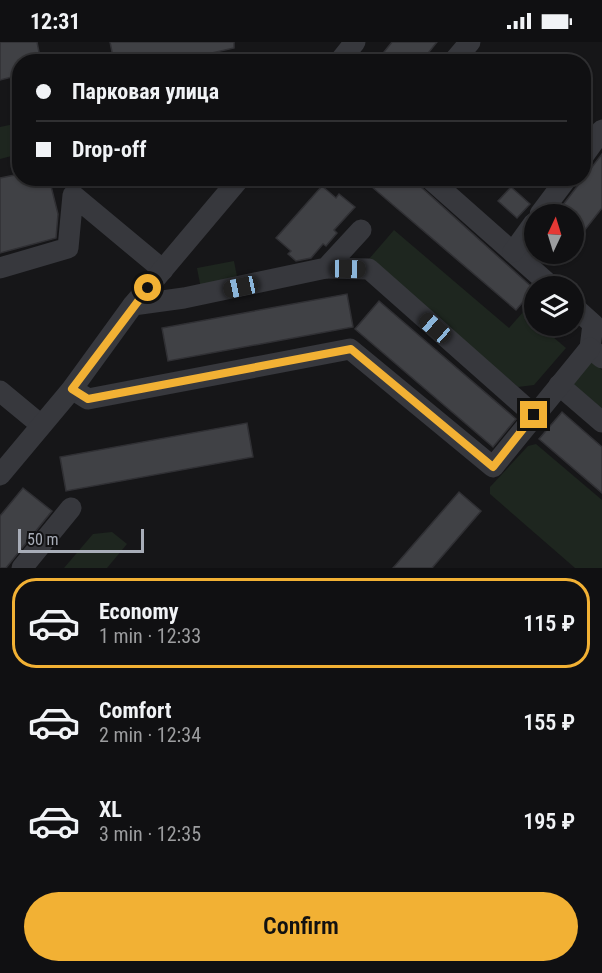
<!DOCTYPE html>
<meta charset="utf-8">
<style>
body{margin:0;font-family:"Roboto Condensed",sans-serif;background:#1e1e20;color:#f1f3f6;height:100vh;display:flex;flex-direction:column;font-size:22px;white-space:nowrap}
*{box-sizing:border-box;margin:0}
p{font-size:20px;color:#9c9d9f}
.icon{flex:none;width:33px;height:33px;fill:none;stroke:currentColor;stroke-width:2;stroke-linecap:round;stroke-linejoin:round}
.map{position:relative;height:526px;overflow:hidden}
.sheet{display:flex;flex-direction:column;background:#101012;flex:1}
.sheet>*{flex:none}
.hud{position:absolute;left:12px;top:12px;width:579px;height:132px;border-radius:24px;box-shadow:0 2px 4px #0004,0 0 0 2px #303032;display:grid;align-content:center;height:132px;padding:0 24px;background:#101012}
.needle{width:39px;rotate:4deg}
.buttons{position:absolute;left:524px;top:162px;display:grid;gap:12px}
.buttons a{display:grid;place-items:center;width:60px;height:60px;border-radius:50%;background:#101012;box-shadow:0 2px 4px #0004,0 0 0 2px #303032;font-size:30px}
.scale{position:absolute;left:18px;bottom:15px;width:126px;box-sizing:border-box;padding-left:6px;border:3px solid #a8adb8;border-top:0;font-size:16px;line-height:21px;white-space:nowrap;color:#a8adb8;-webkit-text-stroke:4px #111113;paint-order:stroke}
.end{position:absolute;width:27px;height:27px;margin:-14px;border:8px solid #f2b134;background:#111;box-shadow:0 0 0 3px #111}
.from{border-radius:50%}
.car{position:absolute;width:18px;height:36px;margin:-18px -9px;border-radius:8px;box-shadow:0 0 4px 2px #0007;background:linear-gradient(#222 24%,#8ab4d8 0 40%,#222 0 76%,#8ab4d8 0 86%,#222 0)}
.hud b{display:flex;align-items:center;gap:21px;height:57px;font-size:22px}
.hud b+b{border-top:2px solid #303032}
.hud i{width:15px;height:15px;background:#f1f3f6}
ul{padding:10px 0 0;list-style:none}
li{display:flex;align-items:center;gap:18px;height:90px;margin:0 12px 9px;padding:0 12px;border:3px solid transparent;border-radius:24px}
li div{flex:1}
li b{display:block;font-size:22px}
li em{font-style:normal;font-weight:600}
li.current{border-color:#f2b134}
li>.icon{width:54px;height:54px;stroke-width:1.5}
.primary-button{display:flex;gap:12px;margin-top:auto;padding:12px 24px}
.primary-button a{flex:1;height:69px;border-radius:36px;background:#f2b134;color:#111;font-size:24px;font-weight:600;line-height:69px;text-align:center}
.status{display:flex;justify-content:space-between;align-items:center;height:42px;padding:0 30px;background:#101012;direction:ltr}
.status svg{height:16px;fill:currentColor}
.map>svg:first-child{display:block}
.green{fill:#1e261f}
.building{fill:#404145;stroke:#303034;stroke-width:1.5}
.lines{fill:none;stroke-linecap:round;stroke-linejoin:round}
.minor{stroke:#37383d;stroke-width:21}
.route{stroke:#f2b134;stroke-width:8}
</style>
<div class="status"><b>12:31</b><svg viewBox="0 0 49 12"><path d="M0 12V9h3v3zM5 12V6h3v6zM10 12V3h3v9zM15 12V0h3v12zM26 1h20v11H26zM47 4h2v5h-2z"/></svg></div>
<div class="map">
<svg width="602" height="526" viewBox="0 0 602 526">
<rect width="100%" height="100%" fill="#161618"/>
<g class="green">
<path d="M19 81V112L0 117V85Z"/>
<path d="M394 188 509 286 524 269 534 278V284H540L566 306 534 343 518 345 369 217Z"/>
<path d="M234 219 238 240 201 247 197 226Z"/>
<path d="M589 317 602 328V373L568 344Z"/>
<path d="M536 402 602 458V526H575L490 452V445L528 404Z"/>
<path d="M112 490 127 502 107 526H64L93 492Z"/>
</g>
<g class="building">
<path d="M0 0H37L41 20H20V33L0 38Z"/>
<path d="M110 0H234V6L172 20H114Z"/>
<path d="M392 0H437L421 20H376Z"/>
<path d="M602 112V166L573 203V172H556Z"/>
<path d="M20 132V136H49L58 172 56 196 0 211V136Z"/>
<path d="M379 136H411L534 247 516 268 372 145Z"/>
<path d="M322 144 336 156 339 152 355 165 334 188 337 191 326 204 323 202 311 216 296 219 288 212 291 209 276 196Z"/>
<path d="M511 145 530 162 517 176 498 159Z"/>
<path d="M347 252 353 285 168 319 162 286Z"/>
<path d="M379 259 516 377 493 405 355 287Z"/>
<path d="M562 370 602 405V451L539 397Z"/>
<path d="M247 381 253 415 66 449 60 415Z"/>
<path d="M23 446 52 469 6 526H0V474Z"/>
<path d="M459 450 481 469 432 526H393Z"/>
</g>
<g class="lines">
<g class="minor">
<path d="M339 20 355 0"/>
<path d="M453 20 470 0"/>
<path d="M584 113 602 88"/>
<path d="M429 136 551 244"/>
<path d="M540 172 567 136"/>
<path d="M513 210 534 181"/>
<path d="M0 226 68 206 73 153 163 228"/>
<path d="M326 226 369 227 534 373"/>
<path d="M133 263 184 256 326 226 361 188"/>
<path d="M573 264 593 282 590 306 602 316"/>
<path d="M559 343 602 380"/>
<path d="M72 347 88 357 350 307 493 425 590 306"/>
<path d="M0 349 41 383"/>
<path d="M0 433 72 347 133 263 240 136"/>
<path d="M22 526 71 466"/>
</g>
</g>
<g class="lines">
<path class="route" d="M148 246 72 347 88 357 351 307 493 425 534 373"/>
</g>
</svg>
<div class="buttons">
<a><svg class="needle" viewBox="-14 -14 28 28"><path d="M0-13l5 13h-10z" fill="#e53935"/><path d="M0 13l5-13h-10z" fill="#9c9d9f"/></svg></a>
<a><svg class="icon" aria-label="layers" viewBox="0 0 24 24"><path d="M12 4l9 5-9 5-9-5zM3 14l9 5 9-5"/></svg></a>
</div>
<div class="scale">50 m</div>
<i class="end from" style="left:148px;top:246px"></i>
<i class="end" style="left:534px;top:373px"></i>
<i class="car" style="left:348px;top:227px;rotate:91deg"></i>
<i class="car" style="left:241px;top:245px;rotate:258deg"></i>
<i class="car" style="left:435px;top:286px;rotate:311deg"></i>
<div class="hud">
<b><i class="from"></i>Парковая улица</b>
<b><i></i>Drop-off</b>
</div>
</div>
<section class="sheet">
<ul>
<li class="current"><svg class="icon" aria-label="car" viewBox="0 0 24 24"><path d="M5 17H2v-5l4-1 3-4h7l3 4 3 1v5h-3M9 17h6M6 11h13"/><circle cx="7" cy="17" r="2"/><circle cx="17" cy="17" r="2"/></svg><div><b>Economy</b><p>1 min · 12:33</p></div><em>115 ₽</em></li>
<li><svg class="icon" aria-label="car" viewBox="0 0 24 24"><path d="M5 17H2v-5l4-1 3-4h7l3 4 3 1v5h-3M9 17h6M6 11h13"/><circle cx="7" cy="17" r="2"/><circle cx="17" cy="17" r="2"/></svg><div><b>Comfort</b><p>2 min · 12:34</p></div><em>155 ₽</em></li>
<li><svg class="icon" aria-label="car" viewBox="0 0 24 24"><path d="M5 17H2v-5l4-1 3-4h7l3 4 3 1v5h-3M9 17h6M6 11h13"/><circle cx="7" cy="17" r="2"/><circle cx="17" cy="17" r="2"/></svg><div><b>XL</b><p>3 min · 12:35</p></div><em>195 ₽</em></li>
</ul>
<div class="primary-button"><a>Confirm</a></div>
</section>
